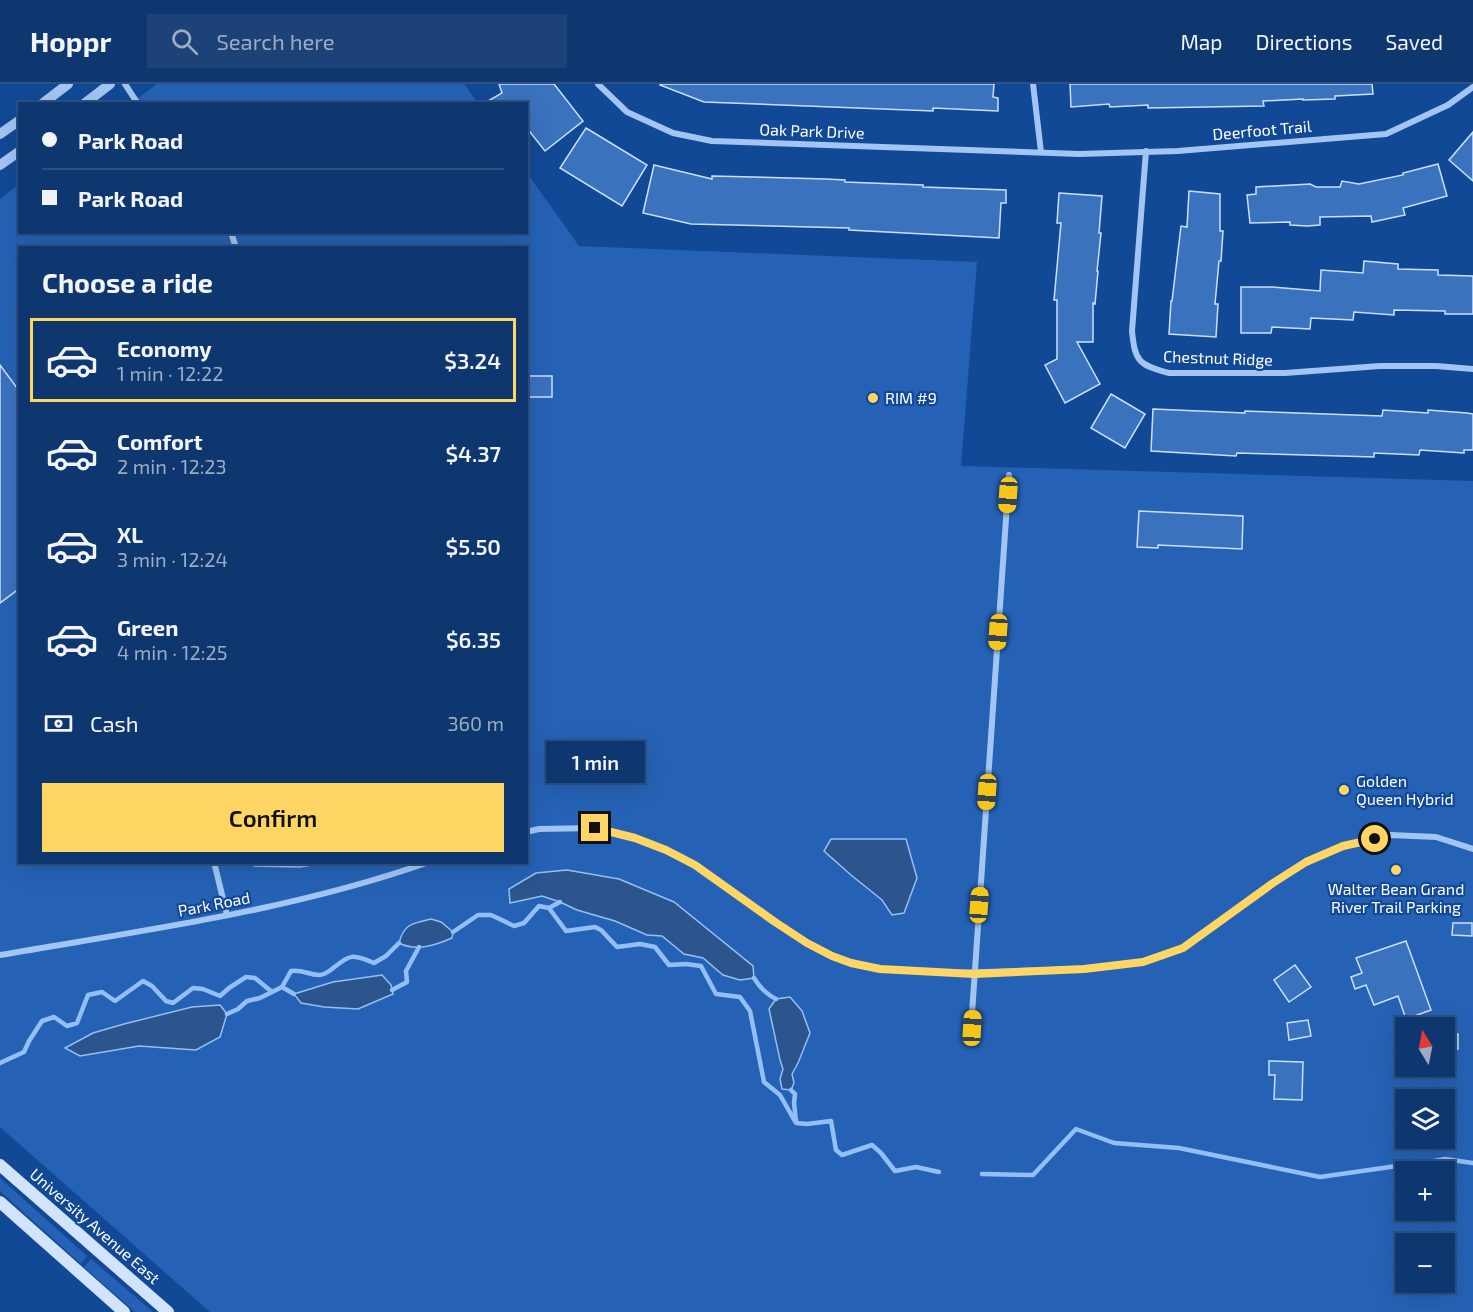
<!DOCTYPE html>
<meta charset="utf-8">
<style>
body{margin:0;font-family:"Exo 2",sans-serif;background:#1c4278;color:#f1f3f6;height:100vh;display:flex;flex-direction:column;font-size:22px;white-space:nowrap}
*{box-sizing:border-box;margin:0}
p{font-size:20px;color:#9bacc3}
.icon{flex:none;width:33px;height:33px;fill:none;stroke:currentColor;stroke-width:2;stroke-linecap:round;stroke-linejoin:round}
.map{position:relative;flex:1;overflow:hidden}
.sheet{position:absolute;left:18px;top:162px;width:510px;height:618px;display:flex;flex-direction:column;background:#0e3770;border-radius:0px;box-shadow:0 6px 24px #0002,0 0 0 2px #2e5183}
.sheet>*{flex:none}
.hud{position:absolute;left:18px;top:18px;width:510px;height:132px;border-radius:0px;box-shadow:0 6px 24px #0002,0 0 0 2px #2e5183;display:grid;align-content:center;height:132px;padding:0 24px;background:#0e3770}
.needle{width:39px;rotate:350deg}
.controls{position:absolute;left:1395px;top:933px;display:grid;gap:12px}
.controls a{display:grid;place-items:center;width:60px;height:60px;border-radius:0px;background:#0e3770;box-shadow:0 6px 24px #0002,0 0 0 2px #2e5183;font-size:30px}
.end{position:absolute;width:27px;height:27px;margin:-14px;border:8px solid #ffd664;background:#111;box-shadow:0 0 0 3px #111}
.from{border-radius:50%}
.bubble{position:absolute;height:42px;border-radius:0px;background:#0e3770;box-shadow:0 6px 24px #0002,0 0 0 2px #2e5183;font-size:20px;font-weight:600;line-height:42px;text-align:center}
.car{position:absolute;width:18px;height:36px;margin:-18px -9px;border-radius:8px;box-shadow:0 0 4px 2px #0007;background:linear-gradient(#f5c518 24%,#345 0 40%,#f5c518 0 76%,#345 0 86%,#f5c518 0)}
.hud b{display:flex;align-items:center;gap:21px;height:57px;font-size:22px}
.hud b+b{border-top:2px solid #2e5183}
.hud i{width:15px;height:15px;background:#f1f3f6}
ul{padding:0;list-style:none}
li{display:flex;align-items:center;gap:18px;height:84px;margin:0 12px 9px;padding:0 12px;border:3px solid transparent;border-radius:0px}
li div{flex:1}
li b{display:block;font-size:22px}
li em{font-style:normal;font-weight:600}
li.active{border-color:#ffd664}
li>.icon{width:54px;height:54px;stroke-width:1.5}
h2{padding:0 24px;font-size:27px;line-height:72px}
.pay{display:flex;align-items:center;gap:15px;height:66px;padding:0 24px;font-size:22px}
.pay p{margin-inline-start:auto}
.cta{display:flex;gap:12px;margin-top:auto;padding:12px 24px}
.cta a{flex:1;height:69px;border-radius:0px;background:#ffd664;color:#111;font-size:24px;font-weight:600;line-height:69px;text-align:center}
header{display:flex;align-items:center;gap:36px;box-sizing:border-box;height:84px;padding:0 30px;background:#0e3770;border-bottom:2px solid #2e5183}
header strong{font-size:28px}
nav{display:flex;gap:33px;margin-inline-start:auto;font-size:21px}
.search{width:420px;height:54px;background:#1c4278;display:flex;align-items:center;gap:15px;box-sizing:border-box;padding:0 21px;border-radius:0px;color:#9bacc3;font-size:22px}
.map>svg:first-child{display:block}
.green{fill:#2562b5;fill-rule:evenodd}
.water{fill:#2c548d;stroke:#94bff6;stroke-width:1.5}
.lines{fill:none;stroke-linecap:round;stroke-linejoin:round}
.stream{stroke:#94bff6;stroke-width:4.5}
.building{fill:#3b72be;stroke:#cae0fd;stroke-width:1.5}
.minor{stroke:#a2c5f3;stroke-width:6}
.tertiary{stroke:#a2c5f3;stroke-width:10}
.secondary{stroke:#d1e3fd;stroke-width:12}
.route{stroke:#ffd664;stroke-width:8}
.poi-dot{fill:#ffd664;stroke:#124996;stroke-width:2}
.labels{text-anchor:middle;stroke-width:4.5;stroke-linejoin:round;paint-order:stroke}
.street-label{font-size:16px;fill:#fff;stroke:#124996}
.poi-label{font-size:16px;fill:#fff;stroke:#124996;text-anchor:start}
</style>
<header>
<strong>Hoppr</strong>
<div class="search"><svg class="icon" aria-label="search" viewBox="0 0 24 24"><circle cx="10" cy="10" r="6"/><path d="M15 15l6 6"/></svg>Search here</div>
<nav><a>Map</a><a>Directions</a><a>Saved</a></nav>
</header>
<div class="map">
<svg width="1473" height="1228" viewBox="0 0 1473 1228">
<rect width="100%" height="100%" fill="#124996"/>
<g class="green">
<path d="M157 0H464L478 19 130 20Z"/>
<path d="M527 89 579 162 977 178 961 382 1473 397V1228H210L0 1043V115L19 100 20 148H526ZM20 164H526V778H20ZM1406 944H1444V982H1406ZM1406 1016H1444V1054H1406ZM1406 1088H1444V1126H1406ZM1406 1160H1444V1198H1406Z"/>
<path d="M0 1094 87 1172 81 1180 0 1107Z"/>
<path d="M91 1175 153 1228H135L84 1183Z"/>
</g>
<g class="water">
<path d="M831 755H906L917 794 904 829 892 831 882 816 851 791 824 767Z"/>
<path d="M254 779V778L323 779 300 783 254 782Z"/>
<path d="M567 786 619 795 674 818 753 882 754 894 740 896 723 891 703 874 684 870 662 852 647 851 615 837 577 826 560 818 542 812 510 819 509 805 536 789Z"/>
<path d="M431 835 441 838 453 848 452 854C436 861 416 868 399 859 404 839 414 839 431 835Z"/>
<path d="M382 891 391 901 393 910 358 925 324 923 301 919 294 910 333 898Z"/>
<path d="M790 913 802 927 810 949 798 979 792 990 794 999 791 1006 782 1005 780 995 783 985 780 976 769 925 776 915Z"/>
<path d="M220 921 227 930 220 953 196 966 139 962 80 972 65 964 93 949 124 940 192 923Z"/>
</g>
<g class="lines">
<g class="stream">
<path d="M549 824 560 818"/>
<path d="M453 848 478 831H491L514 842 524 839 539 822 549 824 566 847 595 843 601 846 617 863 640 860 655 863 669 881 686 880 701 882 716 910 740 913 750 927 764 998 780 1011 796 1039 807 1040 831 1037 836 1066 842 1071 872 1061 881 1069 895 1087 916 1083 939 1088"/>
<path d="M754 894C760 904 766 910 776 915"/>
<path d="M282 903 294 910"/>
<path d="M392 906 407 898 406 887 419 863"/>
<path d="M227 930 238 925 247 917 260 914 272 908"/>
<path d="M0 979 24 968 29 957 42 937 54 933 67 942 77 939 88 911 102 908 115 917 143 897 152 902 166 917 173 919 193 904 203 905 220 912 229 904 246 893 255 894 272 908 282 903 291 887C303 885 308 891 319 891 324 891 328 888 332 885 350 871 351 869 374 879L386 872 399 859"/>
<path d="M791 1006 795 1010 794 1019 796 1037"/>
<path d="M1434 1077 1445 1075 1473 1079"/>
<path d="M982 1090 1033 1091 1076 1045 1114 1059 1179 1064 1320 1093 1418 1079"/>
</g>
</g>
<g class="building">
<path d="M499 0H554L583 37 545 67 526 43V20H483L502 9Z"/>
<path d="M660 0H994L993 13 998 14V27L933 24V27L704 18 660 1Z"/>
<path d="M1070 0H1372L1373 10 1335 12V15L1303 16V15L1263 17 1264 22 1148 24V21L1110 23 1109 20 1071 23Z"/>
<path d="M586 44 647 81 622 122 560 84Z"/>
<path d="M1473 48V97L1449 76Z"/>
<path d="M1438 80 1447 112 1403 124 1405 131 1372 138 1371 132 1320 133V141L1307 142 1290 141V138L1250 139 1247 111 1256 110V103L1310 100 1316 103H1340L1342 97 1359 100 1403 91V89Z"/>
<path d="M654 81 712 95V92L826 95 845 96V98L923 101V103L1006 106V119H1001L999 154 849 146V144L691 140 643 129Z"/>
<path d="M1189 107 1220 110V147H1223L1221 177H1219L1215 220H1218L1216 253 1169 250 1171 217H1172L1181 142 1187 143Z"/>
<path d="M1059 109 1102 112 1099 149H1101L1097 187H1098L1095 220 1093 219V258H1077L1100 300 1065 319 1045 281 1057 275V216H1054L1061 139H1057Z"/>
<path d="M1364 177 1398 180V185L1438 186V191L1473 192V230H1445V227L1394 226V231L1354 228 1353 236 1311 234 1310 245 1272 243 1271 249H1241V203H1272L1320 207 1321 186 1363 189Z"/>
<path d="M0 281 20 308V504L0 519Z"/>
<rect x="526" y="292" width="26" height="21"/>
<path d="M1111 310 1145 330 1125 364 1091 344Z"/>
<path d="M1153 325 1245 329V327L1382 332 1383 326 1428 329V326L1467 329 1473 330V366H1464V369L1420 366 1419 371 1374 369V373L1237 369 1236 372 1151 367Z"/>
<path d="M1139 427 1243 432 1242 465 1158 461V464L1137 463Z"/>
<path d="M1453 839H1472V852L1452 851Z"/>
<path d="M1406 857 1431 926 1406 935 1398 912 1374 921 1366 901 1355 905 1351 893 1362 889 1356 874Z"/>
<path d="M1295 881 1311 903 1289 918 1274 896Z"/>
<path d="M1308 936 1311 952 1289 956 1287 939Z"/>
<path d="M1458 950V965H1444V951Z"/>
<path d="M1269 977 1303 978 1302 1016 1274 1015 1275 991H1269Z"/>
</g>
<g class="lines">
<g class="minor">
<path d="M125 0 138 20"/>
<path d="M598 0 627 28 673 49 712 57 1079 70 1178 67 1386 50 1448 21 1473 3"/>
<path d="M1033 0 1041 68"/>
<path d="M1146 67 1132 247C1135 277 1138 281 1169 289H1285L1380 282H1436L1473 285"/>
<path d="M231 148 236 164"/>
<path d="M526 748 539 745 595 744 635 754 666 766 695 781 775 838 807 859 832 872 851 879 880 885 952 889 1084 885 1143 878 1183 864 1273 799 1306 778 1343 762 1391 751 1436 753 1473 765"/>
<path d="M214 778 227 831"/>
<path d="M0 871C144 846 290 827 429 778"/>
<path d="M971 944 1009 391"/>
</g>
<g class="tertiary">
<path d="M42 20 68 0"/>
<path d="M84 20 110 0"/>
<path d="M0 50 20 36"/>
<path d="M0 81 20 67"/>
</g>
<g class="secondary">
<path d="M0 1081 168 1228"/>
<path d="M0 1118 124 1228"/>
</g>
</g>
<g class="lines">
<path class="route" d="M595 744 635 754 666 766 695 781 775 838 807 859 832 872 851 879 880 885 974 890 1084 885 1143 878 1183 864 1273 799 1306 778 1343 762 1375 755"/>
</g>
<g class="poi-dot">
<circle cx="873" cy="314" r="6"/>
<circle cx="1344" cy="706" r="6"/>
<circle cx="1396" cy="786" r="6"/>
</g>
<g class="labels">
<g class="street-label">
<text transform="translate(1262 46) rotate(-5)" y="6">Deerfoot Trail</text>
<text transform="translate(812 47) rotate(2)" y="6">Oak Park Drive</text>
<text transform="translate(1218 274) rotate(2)" y="6">Chestnut Ridge</text>
<text transform="translate(214 820) rotate(-11)" y="6">Park Road</text>
<text transform="translate(95 1142) rotate(41)" y="6">University Avenue East</text>
</g>
<g class="poi-label">
<text x="885" y="320">RIM #9</text>
<text x="1356" y="703">Golden<tspan x="1356" dy="18">Queen Hybrid</tspan></text>
<text x="1396" y="811" text-anchor="middle">Walter Bean Grand<tspan x="1396" dy="18">River Trail Parking</tspan></text>
</g>
</g>
</svg>
<div class="controls">
<a><svg class="needle" viewBox="-14 -14 28 28"><path d="M0-13l5 13h-10z" fill="#e53935"/><path d="M0 13l5-13h-10z" fill="#9bacc3"/></svg></a>
<a><svg class="icon" aria-label="layers" viewBox="0 0 24 24"><path d="M12 4l9 5-9 5-9-5zM3 14l9 5 9-5"/></svg></a>
<a>+</a>
<a>−</a>
</div>
<i class="end from" style="left:1375px;top:755px"></i>
<i class="end" style="left:595px;top:744px"></i>
<div class="bubble" style="left:546px;top:657px;width:99px">1 min</div>
<i class="car" style="left:1008px;top:411px;rotate:184deg"></i>
<i class="car" style="left:998px;top:548px;rotate:184deg"></i>
<i class="car" style="left:987px;top:708px;rotate:184deg"></i>
<i class="car" style="left:979px;top:821px;rotate:4deg"></i>
<i class="car" style="left:972px;top:944px;rotate:3deg"></i>
<div class="hud">
<b><i class="from"></i>Park Road</b>
<b><i></i>Park Road</b>
</div>
<section class="sheet">
<h2>Choose a ride</h2>
<ul>
<li class="active"><svg class="icon" aria-label="car" viewBox="0 0 24 24"><path d="M5 17H2v-5l4-1 3-4h7l3 4 3 1v5h-3M9 17h6M6 11h13"/><circle cx="7" cy="17" r="2"/><circle cx="17" cy="17" r="2"/></svg><div><b>Economy</b><p>1 min · 12:22</p></div><em>$3.24</em></li>
<li><svg class="icon" aria-label="car" viewBox="0 0 24 24"><path d="M5 17H2v-5l4-1 3-4h7l3 4 3 1v5h-3M9 17h6M6 11h13"/><circle cx="7" cy="17" r="2"/><circle cx="17" cy="17" r="2"/></svg><div><b>Comfort</b><p>2 min · 12:23</p></div><em>$4.37</em></li>
<li><svg class="icon" aria-label="car" viewBox="0 0 24 24"><path d="M5 17H2v-5l4-1 3-4h7l3 4 3 1v5h-3M9 17h6M6 11h13"/><circle cx="7" cy="17" r="2"/><circle cx="17" cy="17" r="2"/></svg><div><b>XL</b><p>3 min · 12:24</p></div><em>$5.50</em></li>
<li><svg class="icon" aria-label="car" viewBox="0 0 24 24"><path d="M5 17H2v-5l4-1 3-4h7l3 4 3 1v5h-3M9 17h6M6 11h13"/><circle cx="7" cy="17" r="2"/><circle cx="17" cy="17" r="2"/></svg><div><b>Green</b><p>4 min · 12:25</p></div><em>$6.35</em></li>
</ul>
<div class="pay"><svg class="icon" aria-label="cash" viewBox="0 0 24 24"><path d="M3 7h18v10H3z"/><circle cx="12" cy="12" r="2"/></svg>Cash<p>360 m</p></div>
<div class="cta"><a>Confirm</a></div>
</section>
</div>
